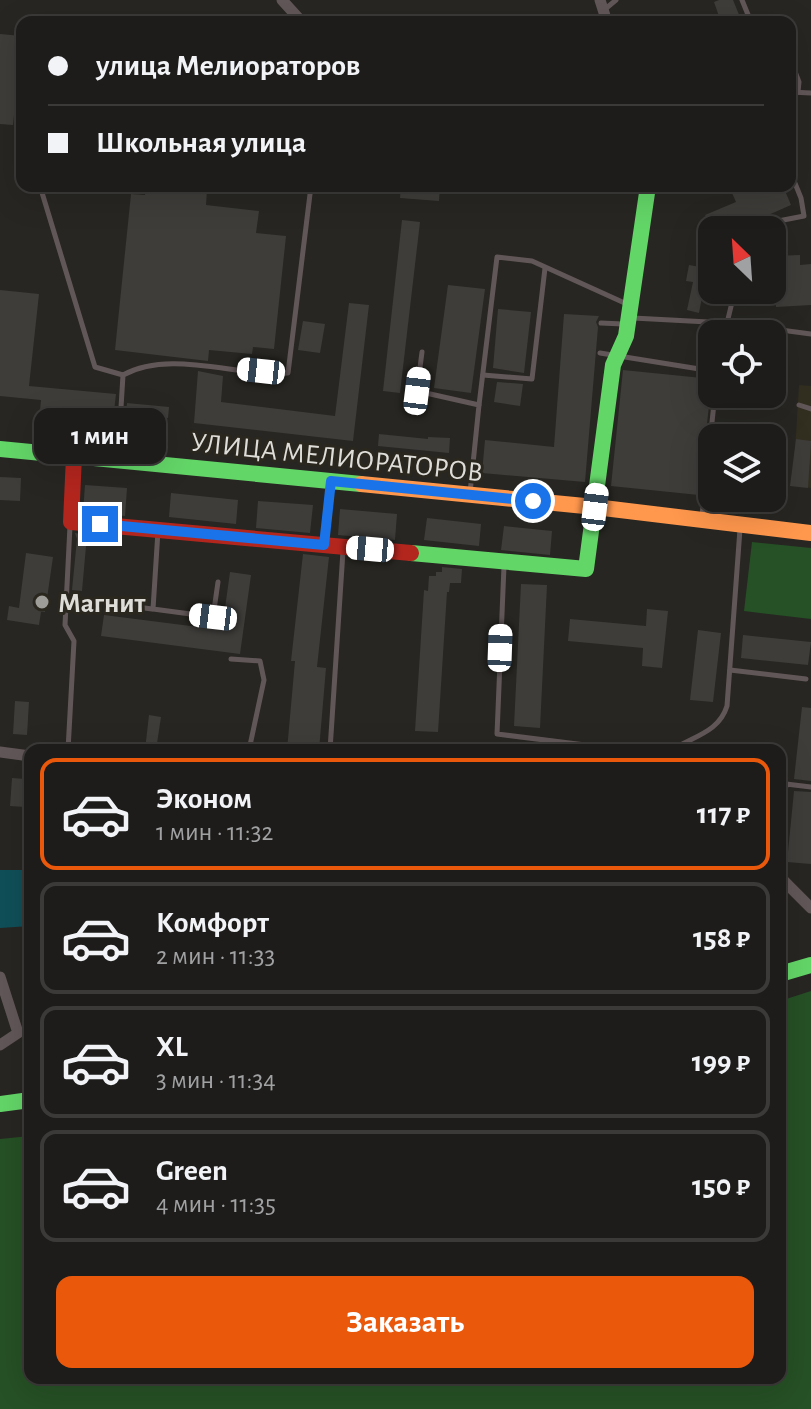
<!DOCTYPE html>
<html lang="ru">
<meta charset="utf-8">
<style>
body{margin:0;font-family:"Alegreya Sans",sans-serif;background:#252523;color:#f1f3f6;height:100vh;display:flex;flex-direction:column;font-size:30px;white-space:nowrap}
*{box-sizing:border-box;margin:0}
p{font-size:26px;color:#a0a1a2}
.icon{flex:none;width:44px;height:44px;fill:none;stroke:currentColor;stroke-width:2;stroke-linecap:round;stroke-linejoin:round}
.map{position:relative;flex:1;overflow:hidden}
.drawer{position:absolute;left:24px;top:744px;width:762px;height:640px;display:flex;flex-direction:column;background:#1d1c1a;border-radius:16px;box-shadow:0 8px 32px #0002,0 0 0 2px #3b3a39}
.drawer>*{flex:none}
.banner{position:absolute;left:16px;top:16px;width:780px;height:176px;border-radius:16px;box-shadow:0 8px 32px #0002,0 0 0 2px #3b3a39;display:grid;align-content:center;height:176px;padding:0 32px;background:#1d1c1a}
.needle{width:52px;rotate:335deg}
.controls{position:absolute;left:698px;top:216px;display:grid;gap:16px}
.controls a{display:grid;place-items:center;width:88px;height:88px;border-radius:16px;background:#1d1c1a;box-shadow:0 8px 32px #0002,0 0 0 2px #3b3a39;font-size:40px}
.end{position:absolute;width:36px;height:36px;margin:-18px;border:10px solid #1a73e8;background:#fff;box-shadow:0 0 0 4px #fff}
.from{border-radius:50%}
.bubble{position:absolute;height:56px;border-radius:16px;background:#1d1c1a;box-shadow:0 8px 32px #0002,0 0 0 2px #3b3a39;font-size:26px;font-weight:600;line-height:56px;text-align:center}
.car{position:absolute;width:24px;height:48px;margin:-24px -12px;border-radius:10px;box-shadow:0 0 6px 2px #0007;background:linear-gradient(#fff 24%,#345 0 40%,#fff 0 76%,#345 0 86%,#fff 0)}
.banner b{display:flex;align-items:center;gap:28px;height:76px;font-size:30px}
.banner b+b{border-top:2px solid #3b3a39}
.banner i{width:20px;height:20px;background:#f1f3f6}
ul{padding:14px 0 0;list-style:none}
li{display:flex;align-items:center;gap:24px;height:112px;margin:0 16px 12px;padding:0 16px;border:4px solid #3b3a39;border-radius:16px}
li div{flex:1}
li b{display:block;font-size:30px}
li em{font-style:normal;font-weight:600}
li.selected{border-color:#ea580c}
li>.icon{width:72px;height:72px;stroke-width:1.5}
.button{display:flex;gap:16px;margin-top:auto;padding:16px 32px}
.button a{flex:1;height:92px;border-radius:16px;background:#ea580c;color:#fff;font-size:32px;font-weight:600;line-height:92px;text-align:center}
.map>svg:first-child{display:block}
.built{fill:#322f21}
.green{fill:#265025}
.water{fill:#104f58}
.building{fill:#3e3d3a}
.lines{fill:none;stroke-linecap:round;stroke-linejoin:round}
.lane{stroke:#625758;stroke-width:5}
.street{stroke:#625758;stroke-width:11}
.fast{stroke:#63d668;stroke-width:16}
.slow{stroke:#ff974d;stroke-width:16}
.jam{stroke:#b3261e;stroke-width:16}
.route{stroke:#1a73e8;stroke-width:10}
.poi-dot{fill:#9f9d98;stroke:#2a271f;stroke-width:3}
.labels{text-anchor:middle;stroke-width:6;stroke-linejoin:round;paint-order:stroke}
.street-label{font-size:28px;fill:#dfddd8;stroke:#2a271f}
.poi-label{font-size:28px;font-weight:bold;fill:#dfddd8;stroke:#2a271f;text-anchor:start}
</style>
<div class="map">
<svg width="811" height="1409" viewBox="0 0 811 1409">
<rect width="100%" height="100%" fill="#272622"/>
<path class="built" d="M799 385 811 386V488L793 485Z"/>
<g class="green">
<path d="M752 542 811 548V619L744 611Z"/>
<path d="M811 991V1409H0V1139L30 1136V1378H780V1001Z"/>
</g>
<path class="water" d="M0 870H30V926L0 928Z"/>
<g class="building">
<path d="M719 0H733L742 22H721L714 2Z"/>
<path d="M0 34 22 36 13 125 0 124Z"/>
<path d="M146 186 207 190 206 205 259 211 256 233 286 236 274 349 253 347 252 354 209 350 208 361 115 350 131 194 145 195Z"/>
<path d="M401 186H440L439 201 400 198Z"/>
<path d="M729 186H783L791 205 734 230H712L705 215 736 202Z"/>
<path d="M402 220 420 222 400 393 383 391Z"/>
<path d="M800 255V265L811 264V305L776 307 774 256Z"/>
<path d="M689 265 712 269 709 286H704L699 313 687 310 693 282 686 281Z"/>
<path d="M448 285 485 289 471 393 434 388Z"/>
<path d="M0 290 39 294 29 386 116 394 113 420 40 411 41 400 0 396Z"/>
<path d="M349 303 369 305 353 441 194 423 198 371 223 376 221 402 335 416Z"/>
<path d="M498 309 531 312 524 373 493 368Z"/>
<path d="M564 314 599 316 596 322 598 327 585 482 482 473 485 440 554 447Z"/>
<path d="M303 321 325 324 320 353 298 350Z"/>
<path d="M623 370 712 379 699 495 611 486Z"/>
<path d="M497 382 523 384 520 406 494 402Z"/>
<path d="M127 403 169 407 168 418 126 414Z"/>
<path d="M379 434 428 439V437L450 438 449 453 378 446Z"/>
<path d="M796 439 811 441 808 488 790 486Z"/>
<path d="M0 477 21 478 20 501 0 500Z"/>
<path d="M85 485 127 488 125 516 83 512Z"/>
<path d="M171 493 238 500 236 524 169 517Z"/>
<path d="M258 501 313 505 310 533 256 528Z"/>
<path d="M340 509 397 514 395 540 338 535Z"/>
<path d="M427 518 481 524 479 546 424 540Z"/>
<path d="M504 526 552 531 550 555 501 550Z"/>
<path d="M75 533 87 535 82 591 72 590 77 539Z"/>
<path d="M26 553 53 557 45 612H41L39 625 7 620 9 606 19 608Z"/>
<path d="M303 554 329 557 317 667 326 668 319 750H287L295 661H291Z"/>
<path d="M442 567 462 569 461 583H450L449 592H447L438 732 415 731 424 590 428 591 429 576H436V572H442Z"/>
<path d="M230 572 251 575 240 654 101 636 104 615 222 630Z"/>
<path d="M521 584 547 585 540 728 514 726Z"/>
<path d="M647 609 668 611 662 668 642 666 643 648 568 641 570 619 646 626Z"/>
<path d="M698 630 721 633 713 702 690 700Z"/>
<path d="M743 635 811 642 808 665 741 658Z"/>
<path d="M15 701 29 702 27 735 13 734Z"/>
<path d="M802 707 811 708V781L794 779Z"/>
<path d="M149 715 161 717 156 750H145Z"/>
<path d="M12 778 26 779 25 807 10 806Z"/>
<path d="M794 791 811 792V864L787 862Z"/>
</g>
<g class="lines">
<g class="lane">
<path d="M742 0 751 22"/>
<path d="M604 10 616 0"/>
<path d="M790 59 799 82 798 92"/>
<path d="M790 92 811 93"/>
<path d="M40 186 95 367 123 375 118 456"/>
<path d="M270 186 310 189"/>
<path d="M759 230 768 223 804 216 801 198 790 171"/>
<path d="M633 318 727 323 735 290"/>
<path d="M601 323 623 324"/>
<path d="M727 323 811 334"/>
<path d="M422 352 417 391 479 405 470 493"/>
<path d="M600 353 712 371"/>
<path d="M123 375C171 349 237 377 288 373L311 186"/>
<path d="M483 375 532 379 545 268"/>
<path d="M479 405 497 257 532 261 629 305"/>
<path d="M799 405 811 409"/>
<path d="M702 516 715 394"/>
<path d="M158 531 153 609 213 617 218 582"/>
<path d="M324 544 331 486"/>
<path d="M504 566 497 734 625 750"/>
<path d="M122 605 152 609"/>
<path d="M231 659 260 661 264 680 249 750"/>
<path d="M730 670 806 679"/>
<path d="M68 750 74 641 65 625 70 526"/>
<path d="M330 750 343 551"/>
<path d="M672 750C694 736 719 732 727 706L740 529"/>
<path d="M780 845 786 784 811 787"/>
</g>
<g class="street">
<path d="M282 0 302 22"/>
<path d="M600 0 607 22"/>
<path d="M0 752 30 756"/>
<path d="M780 877 811 908"/>
<path d="M0 977 18 1033 0 1045"/>
</g>
<g class="fast">
<path d="M0 449 361 484"/>
<path d="M411 553 586 569 613 365 626 336 648 186"/>
<path d="M780 974 811 965"/>
<path d="M0 1104 30 1100"/>
</g>
<path class="slow" d="M361 484 595 507 811 533"/>
<path class="jam" d="M74 456 71 522 411 553"/>
</g>
<g class="lines">
<path class="route" d="M100 524 324 545 331 481 533 501"/>
</g>
<circle class="poi-dot" cx="42" cy="602" r="8"/>
<g class="labels">
<g class="street-label">
<text transform="translate(337 456) rotate(6)" y="10">УЛИЦА МЕЛИОРАТОРОВ</text>
</g>
<g class="poi-label">
<text x="58" y="612">Магнит</text>
</g>
</g>
</svg>
<div class="controls">
<a><svg class="needle" viewBox="-14 -14 28 28"><path d="M0-13l5 13h-10z" fill="#e53935"/><path d="M0 13l5-13h-10z" fill="#a0a1a2"/></svg></a>
<a><svg class="icon" aria-label="locate" viewBox="0 0 24 24"><circle cx="12" cy="12" r="6"/><path d="M12 2v4M12 18v4M2 12h4M18 12h4"/></svg></a>
<a><svg class="icon" aria-label="layers" viewBox="0 0 24 24"><path d="M12 4l9 5-9 5-9-5zM3 14l9 5 9-5"/></svg></a>
</div>
<i class="end from" style="left:533px;top:501px"></i>
<i class="end" style="left:100px;top:524px"></i>
<div class="bubble" style="left:34px;top:408px;width:132px">1 мин</div>
<i class="car" style="left:261px;top:371px;rotate:276deg"></i>
<i class="car" style="left:417px;top:391px;rotate:7deg"></i>
<i class="car" style="left:595px;top:507px;rotate:7deg"></i>
<i class="car" style="left:370px;top:549px;rotate:275deg"></i>
<i class="car" style="left:213px;top:617px;rotate:277deg"></i>
<i class="car" style="left:500px;top:648px;rotate:2deg"></i>
<div class="banner">
<b><i class="from"></i>улица Мелиораторов</b>
<b><i></i>Школьная улица</b>
</div>
<section class="drawer">
<ul>
<li class="selected"><svg class="icon" aria-label="car" viewBox="0 0 24 24"><path d="M5 17H2v-5l4-1 3-4h7l3 4 3 1v5h-3M9 17h6M6 11h13"/><circle cx="7" cy="17" r="2"/><circle cx="17" cy="17" r="2"/></svg><div><b>Эконом</b><p>1 мин · 11:32</p></div><em>117 ₽</em></li>
<li><svg class="icon" aria-label="car" viewBox="0 0 24 24"><path d="M5 17H2v-5l4-1 3-4h7l3 4 3 1v5h-3M9 17h6M6 11h13"/><circle cx="7" cy="17" r="2"/><circle cx="17" cy="17" r="2"/></svg><div><b>Комфорт</b><p>2 мин · 11:33</p></div><em>158 ₽</em></li>
<li><svg class="icon" aria-label="car" viewBox="0 0 24 24"><path d="M5 17H2v-5l4-1 3-4h7l3 4 3 1v5h-3M9 17h6M6 11h13"/><circle cx="7" cy="17" r="2"/><circle cx="17" cy="17" r="2"/></svg><div><b>XL</b><p>3 мин · 11:34</p></div><em>199 ₽</em></li>
<li><svg class="icon" aria-label="car" viewBox="0 0 24 24"><path d="M5 17H2v-5l4-1 3-4h7l3 4 3 1v5h-3M9 17h6M6 11h13"/><circle cx="7" cy="17" r="2"/><circle cx="17" cy="17" r="2"/></svg><div><b>Green</b><p>4 мин · 11:35</p></div><em>150 ₽</em></li>
</ul>
<div class="button"><a>Заказать</a></div>
</section>
</div>
